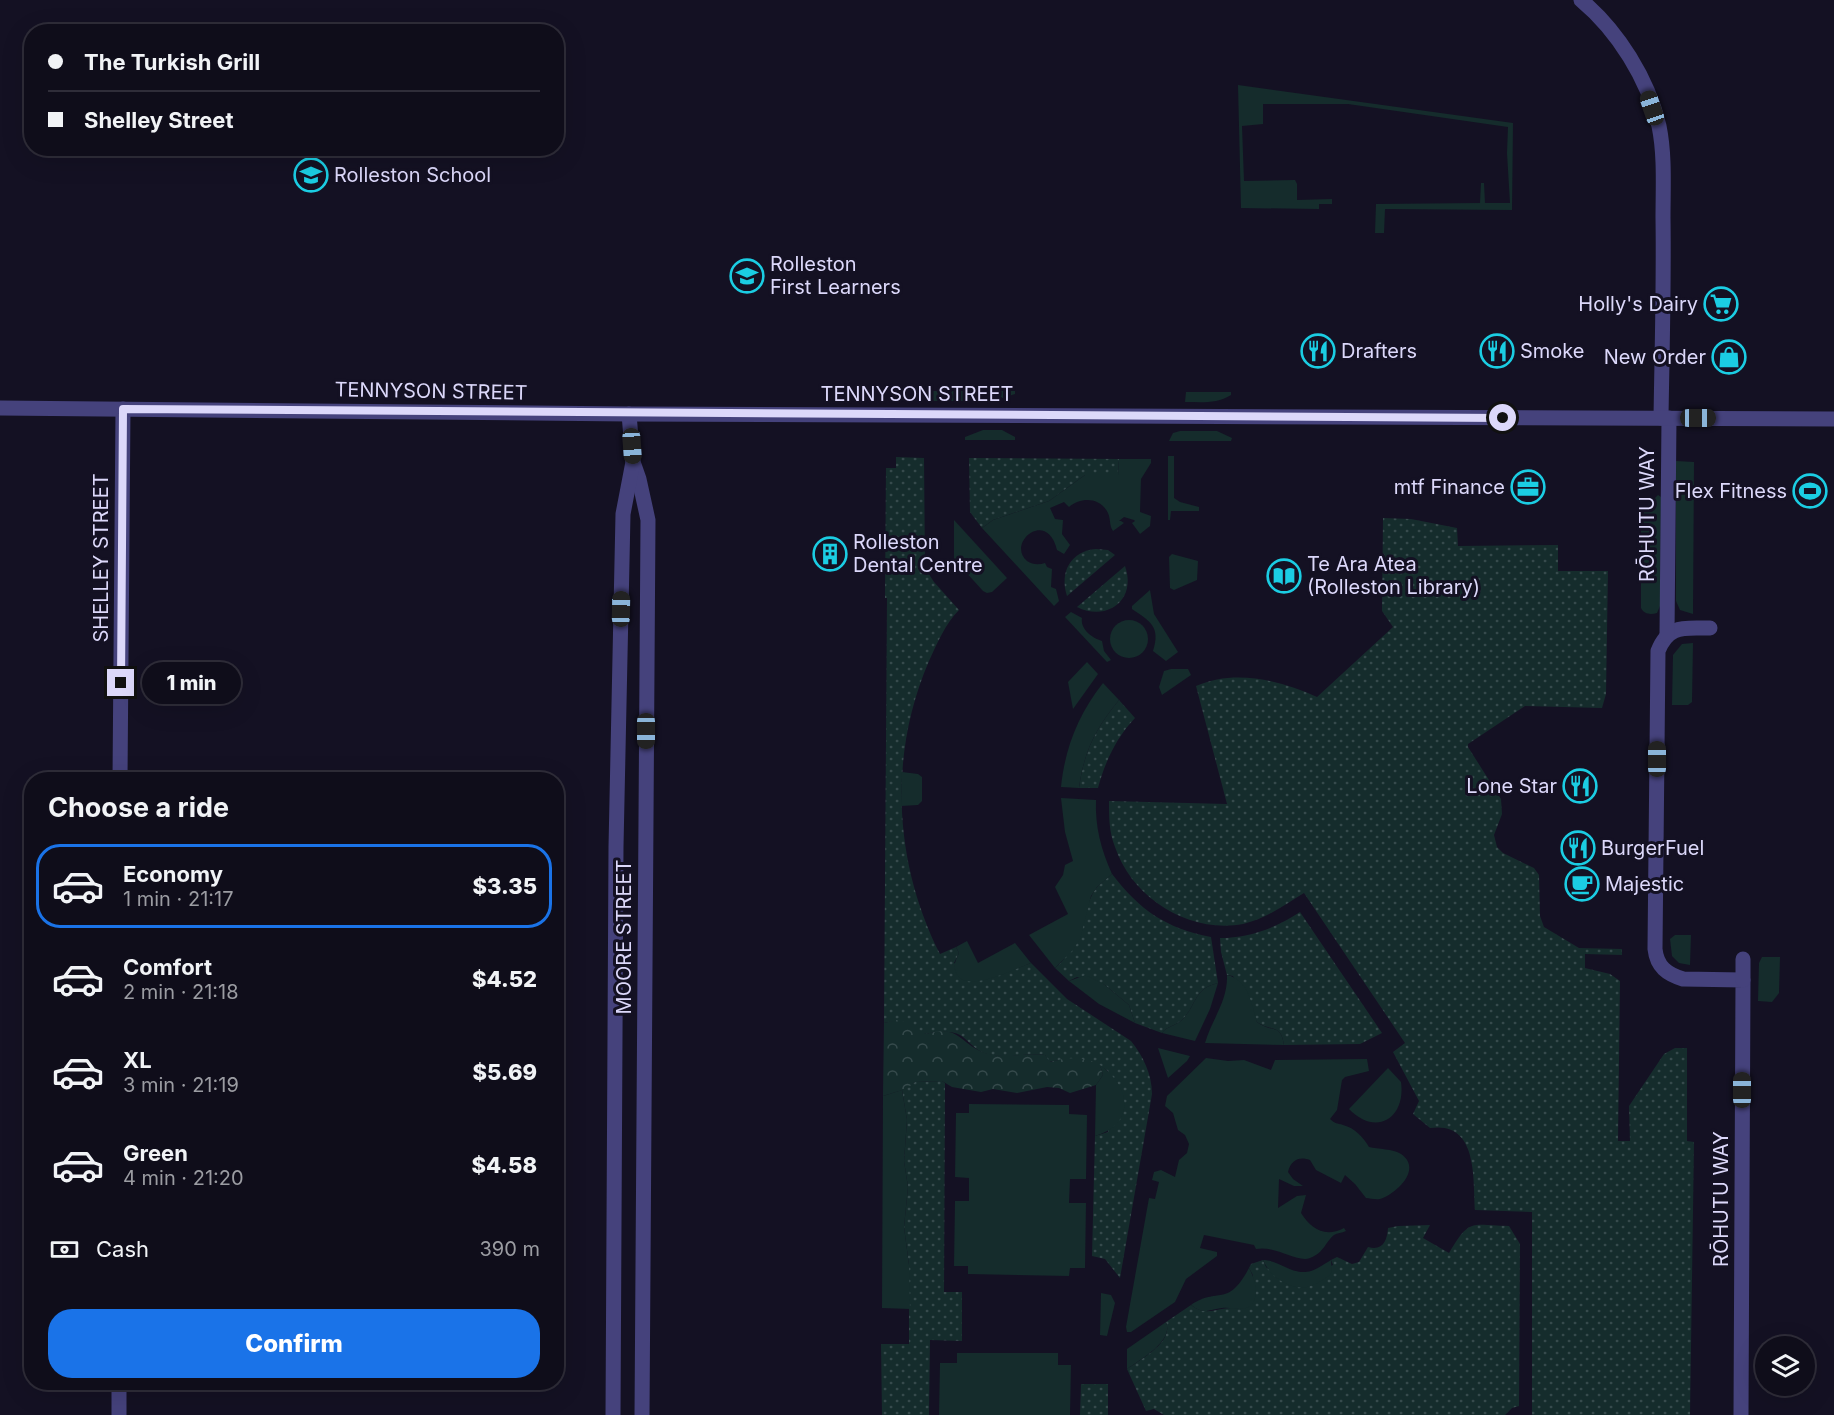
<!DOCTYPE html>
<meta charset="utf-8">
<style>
body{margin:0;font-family:Inter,sans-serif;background:#181623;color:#f1f3f6;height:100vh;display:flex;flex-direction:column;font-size:22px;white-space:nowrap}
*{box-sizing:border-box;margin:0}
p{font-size:20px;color:#9b9ca2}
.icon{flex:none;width:33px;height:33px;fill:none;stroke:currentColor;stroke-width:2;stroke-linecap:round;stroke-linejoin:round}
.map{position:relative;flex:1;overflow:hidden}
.panel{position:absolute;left:24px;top:772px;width:540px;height:618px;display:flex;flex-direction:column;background:#0f0d1a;border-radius:24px;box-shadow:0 6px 24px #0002,0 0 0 2px #2f2d39}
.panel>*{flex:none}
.guide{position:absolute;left:24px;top:24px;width:540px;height:132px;border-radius:24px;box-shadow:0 6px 24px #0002,0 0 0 2px #2f2d39;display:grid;align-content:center;height:132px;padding:0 24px;background:#0f0d1a}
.fabs{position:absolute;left:1755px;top:1336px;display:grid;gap:12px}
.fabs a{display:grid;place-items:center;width:60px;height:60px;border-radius:50%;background:#0f0d1a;box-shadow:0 6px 24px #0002,0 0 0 2px #2f2d39;font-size:30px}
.end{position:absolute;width:27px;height:27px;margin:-14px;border:8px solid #dcd8fa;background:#111;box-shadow:0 0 0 3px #111}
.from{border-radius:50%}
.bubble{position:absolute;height:42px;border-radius:21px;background:#0f0d1a;box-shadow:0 6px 24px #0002,0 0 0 2px #2f2d39;font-size:20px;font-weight:800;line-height:42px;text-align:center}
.car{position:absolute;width:18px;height:36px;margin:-18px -9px;border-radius:8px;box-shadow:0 0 4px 2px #0007;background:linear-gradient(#222 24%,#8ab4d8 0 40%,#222 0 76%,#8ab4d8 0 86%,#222 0)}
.guide b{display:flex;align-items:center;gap:21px;height:57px;font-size:22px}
.guide b+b{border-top:2px solid #2f2d39}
.guide i{width:15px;height:15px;background:#f1f3f6}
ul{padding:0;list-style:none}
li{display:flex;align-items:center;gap:18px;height:84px;margin:0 12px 9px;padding:0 12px;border:3px solid transparent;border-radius:24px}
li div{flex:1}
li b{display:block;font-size:22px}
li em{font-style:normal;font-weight:800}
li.selected{border-color:#1a73e8}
li>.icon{width:54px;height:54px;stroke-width:1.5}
h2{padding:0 24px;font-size:27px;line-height:72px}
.pay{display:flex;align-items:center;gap:15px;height:66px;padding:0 24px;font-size:22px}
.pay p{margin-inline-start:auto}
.cta{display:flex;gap:12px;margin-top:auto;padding:12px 24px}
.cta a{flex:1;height:69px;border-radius:24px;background:#1a73e8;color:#fff;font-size:24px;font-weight:800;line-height:69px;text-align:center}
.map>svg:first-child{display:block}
.grass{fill:url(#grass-dots)}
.forest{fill:url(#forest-crowns)}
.garden{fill:#152c2c}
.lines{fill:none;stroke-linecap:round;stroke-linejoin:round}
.minor{stroke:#45427c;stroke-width:15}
.tertiary{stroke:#45427c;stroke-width:15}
.route{stroke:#dcd8fa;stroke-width:8}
.labels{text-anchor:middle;stroke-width:6;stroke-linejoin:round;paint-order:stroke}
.poi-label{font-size:20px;fill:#dcd8fa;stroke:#141123;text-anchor:start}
.street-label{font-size:20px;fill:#dcd8fa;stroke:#141123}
</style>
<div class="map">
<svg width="1834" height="1415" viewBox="0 0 1834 1415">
<defs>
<pattern id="grass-dots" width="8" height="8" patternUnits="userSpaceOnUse" patternTransform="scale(1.5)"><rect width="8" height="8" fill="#152c2c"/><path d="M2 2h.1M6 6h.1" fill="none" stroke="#364a4c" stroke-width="1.8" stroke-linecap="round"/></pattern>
<pattern id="forest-crowns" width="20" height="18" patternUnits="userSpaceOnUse" patternTransform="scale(1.5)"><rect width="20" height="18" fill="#152c2c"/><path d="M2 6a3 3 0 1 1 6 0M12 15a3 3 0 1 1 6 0" fill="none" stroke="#364a4c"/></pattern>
</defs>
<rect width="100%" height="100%" fill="#141123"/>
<g class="grass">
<path d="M896 457 924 458 925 568 934 582 959 610C945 624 937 644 929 661 888 756 894 863 940 954L956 947 959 953 954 963 990 978 1031 963 1067 999 1131 1041C1143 1056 1152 1074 1152 1094L1120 1278 1105 1259 1092 1256 1095 1136 1108 1132V1071C1093 1060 1066 1058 1049 1062L1045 1055C1027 1053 1009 1058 992 1055 976 1053 970 1041 960 1035 951 1030 935 1032 926 1034 907 1027 907 1018 884 1023L887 598H885L886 468H896Z"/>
<path d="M969 458 1119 459 1118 475H1085L1049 501 993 520 982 528 970 512Z"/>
<path d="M1383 518 1411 519 1457 528 1458 546 1558 545V571H1608L1606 694 1602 708 1525 706 1468 744V747L1501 799 1502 814 1494 835 1497 847 1503 853 1534 868 1539 875 1540 916 1544 927 1579 948 1622 949V955L1585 954V968L1610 974 1620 981 1618 1141H1630L1629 1106 1664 1054 1675 1048H1687V1141L1694 1142 1690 1415H1532V1212L1475 1210C1473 1178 1478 1121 1430 1128L1413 1114 1419 1101 1393 1052 1405 1043 1304 893C1284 905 1266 919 1243 924 1189 934 1132 898 1115 847 1109 832 1109 817 1109 801L1227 804 1196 686C1235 669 1279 680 1317 697L1393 627 1382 611Z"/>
<path d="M1096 549 1108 550 1115 555 1067 596C1059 572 1071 551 1096 549Z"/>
<path d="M1125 566C1137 600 1107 622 1077 607Z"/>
<path d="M1119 700 1135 718C1116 738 1105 762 1098 788H1079C1084 751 1096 728 1119 700Z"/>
<path d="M1112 874C1140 910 1165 928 1211 937L1218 983C1193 989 1197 1005 1182 1020 1175 1026 1167 1026 1162 1033L1135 1023 1129 1005 1105 985 1077 977 1069 981 1055 968C1076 952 1081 918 1092 895 1096 886 1105 880 1112 874Z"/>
<path d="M1300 912 1382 1033 1360 1044 1284 1045C1281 1023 1271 1032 1257 1022L1233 976 1227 975 1221 952 1220 938C1249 938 1276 928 1300 912Z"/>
<path d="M942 1081 945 1083 944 1292H962V1341L930 1340 929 1415H882L881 1344H909V1265L904 1227 908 1187 904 1161 907 1120 902 1090 915 1082Z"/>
<path d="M1430 1225 1423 1238 1449 1253C1470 1218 1470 1225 1509 1226L1520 1244 1519 1406 1512 1408 1505 1415H1164L1154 1409 1146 1411 1127 1369C1141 1359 1174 1342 1166 1322L1191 1305C1209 1319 1219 1304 1241 1309L1253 1275 1249 1268 1251 1264 1263 1260 1266 1267 1287 1284 1333 1265 1331 1260 1337 1257 1352 1264 1359 1262 1368 1247C1383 1251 1387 1241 1388 1228L1398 1226Z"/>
<path d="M1081 1384H1108V1415H1080Z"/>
</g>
<path class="forest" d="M897 1020 906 1022 926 1034C962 1023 960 1047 989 1054 1002 1058 1029 1053 1045 1055L1050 1062C1068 1057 1083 1056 1100 1065L1103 1075 1096 1085 1070 1093 1059 1088 1047 1087 1017 1093 993 1089 981 1092 952 1087 942 1081 915 1082 906 1089 883 1096 884 1023Z"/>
<g class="garden">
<path d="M1238 85 1513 123 1512 210 1385 209 1384 233H1375L1376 204 1480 203 1481 183H1484L1485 203H1510L1507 153 1508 127 1348 104H1263V124L1242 126 1244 181 1295 180 1297 184V200L1332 199V204H1319V209L1241 208Z"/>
<path d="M918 391H1015V394L993 401H934L920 395Z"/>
<path d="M1186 392H1231V395C1217 404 1202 402 1185 402Z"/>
<path d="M983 430H1002L1015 437V440H965V437Z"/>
<path d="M1180 431H1217L1232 438 1231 441H1169L1173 433Z"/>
<path d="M1168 456H1174V498L1180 502 1199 507V511H1171L1170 520H1168Z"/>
<path d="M1119 459H1151V463L1141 479 1140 512 1151 516 1150 526 1140 534 1132 523 1135 521 1134 520 1124 517 1119 521H1121L1124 523 1113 531C1109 525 1111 520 1108 513 1100 497 1081 497 1069 507L1064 502 1050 508 1055 519 1063 520 1062 534 1070 545 1064 554 1057 550C1047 508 1006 543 1027 561 1033 565 1039 565 1045 563L1047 567 1052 569 1051 587 1056 589 1059 601 1054 606 982 528 993 520 1049 501 1085 475H1118Z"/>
<path d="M1676 461 1694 462 1693 614 1680 610 1676 601Z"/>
<path d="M1658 495 1661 497 1660 606 1657 613C1650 615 1644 614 1641 608V518L1647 506Z"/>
<path d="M954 520 1007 578 992 592 987 593 983 591 954 559Z"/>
<path d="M1172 554 1198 561 1197 580 1174 590 1170 588 1169 557Z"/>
<path d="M1150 590 1154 614 1178 652 1166 661 1153 651C1161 627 1150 621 1132 609V606Z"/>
<path d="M1071 612 1082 618C1080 629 1092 638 1102 641L1104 651 1111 660 1107 662 1065 617Z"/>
<circle cx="1129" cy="639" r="19"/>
<path d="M1693 643 1692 702 1688 705H1672L1673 655 1682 644Z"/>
<path d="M1087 662 1098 674 1073 709 1068 682Z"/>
<path d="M1171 669H1188L1191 675 1162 695 1159 687 1164 671Z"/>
<path d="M1103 683 1119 700C1096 728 1084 751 1079 788L1061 787C1065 748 1078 715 1103 683Z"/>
<path d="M902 772 918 774 922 777V801L918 805 901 806Z"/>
<path d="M1061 798 1096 800C1095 827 1101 849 1112 874L1097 887 1091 896 1080 939 1072 951 1055 968 1029 935 1068 914 1055 887 1063 875 1065 865 1073 861 1065 832Z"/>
<path d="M1675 935H1691L1690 965 1679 963 1672 956 1670 939Z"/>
<path d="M967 941 978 963 1015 943 1031 963C1015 969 970 992 958 976 952 968 955 961 959 953L956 947Z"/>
<path d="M1762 957H1780L1779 993 1772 1002 1758 1001 1759 963Z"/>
<path d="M1086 975 1105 985 1129 1005 1135 1023 1099 1004 1069 981Z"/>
<path d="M1227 975C1249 980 1251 1003 1257 1022 1271 1033 1281 1023 1284 1045L1205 1043C1212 1019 1228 1001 1227 975Z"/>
<path d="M1218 983 1210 1009 1195 1041 1162 1033C1167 1026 1175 1026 1182 1020 1197 1005 1193 989 1218 983Z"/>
<path d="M1158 1048 1190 1056 1187 1061 1168 1078Z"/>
<path d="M1206 1058 1228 1061 1244 1060 1271 1070 1275 1060 1367 1059 1369 1071 1345 1077 1342 1080 1337 1110 1330 1119C1335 1124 1337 1123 1343 1125 1355 1128 1363 1137 1369 1147 1378 1149 1393 1149 1401 1154 1423 1169 1396 1194 1380 1199 1375 1200 1370 1198 1366 1198L1355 1184 1345 1175 1341 1183 1316 1170 1310 1160C1299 1156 1291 1160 1288 1172L1293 1179 1303 1186H1294L1279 1179 1278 1208 1297 1196 1306 1195 1301 1213C1311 1229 1325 1238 1344 1228L1346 1231C1342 1233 1337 1233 1334 1235 1326 1241 1324 1253 1310 1258 1297 1263 1275 1245 1256 1249L1254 1245 1204 1235 1200 1248 1217 1252V1256L1186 1279 1175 1302 1131 1332H1127L1126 1327 1149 1198 1155 1199 1159 1182 1152 1180 1154 1172 1161 1170 1175 1177 1179 1160 1187 1153 1189 1144 1185 1135 1178 1130 1173 1113 1165 1106 1167 1096Z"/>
<path d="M1100 1065C1131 1087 1136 1124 1095 1136L1096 1085 1103 1075Z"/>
<path d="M1388 1068 1401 1082C1406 1118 1376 1137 1349 1109Z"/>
<path d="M902 1090 907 1120 904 1161 908 1187 904 1227 909 1265 910 1309 882 1308 883 1096Z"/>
<path d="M969 1104 1069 1105V1114L1087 1115 1086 1179H1070L1069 1203H1086L1085 1268H1070L1069 1276 968 1274V1266H954L955 1201H969V1178L955 1177 956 1113H969Z"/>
<path d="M1263 1260C1278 1260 1290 1273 1305 1272 1314 1272 1324 1264 1331 1260L1332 1273C1325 1279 1316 1285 1307 1287 1288 1290 1270 1276 1263 1260Z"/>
<path d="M1249 1268C1256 1280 1263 1309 1240 1309 1234 1309 1228 1307 1222 1308 1206 1310 1205 1315 1191 1305 1219 1286 1227 1309 1249 1268Z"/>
<path d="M1101 1293 1111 1295 1115 1303 1107 1336 1100 1335Z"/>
<path d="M1166 1322C1174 1341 1141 1359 1127 1369V1349Z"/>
<path d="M957 1353H1058V1365H1071L1070 1415H939L940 1363H957Z"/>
</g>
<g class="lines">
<g class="minor">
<path d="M1581 0C1618 31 1648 79 1659 126 1665 155 1663 188 1663 218 1664 284 1662 352 1661 418"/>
<path d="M629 414 633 462 639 479 648 520 642 1415"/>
<path d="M1710 628C1686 629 1669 623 1658 651L1655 949C1657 967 1667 974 1683 979L1743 980 1741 1415"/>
<path d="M1667 635 1669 418"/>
<path d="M120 780 123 409"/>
<path d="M1743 980V959"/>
<path d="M119 1415V1383"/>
<path d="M613 1415 616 847 623 514 633 462"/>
</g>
<path class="tertiary" d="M0 408 629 414 1834 419"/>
</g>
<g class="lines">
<path class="route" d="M121 683 123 409 1503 418"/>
</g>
<defs>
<g id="school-ring" transform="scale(1.725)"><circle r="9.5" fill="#141123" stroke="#1bcde3" stroke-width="1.5"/><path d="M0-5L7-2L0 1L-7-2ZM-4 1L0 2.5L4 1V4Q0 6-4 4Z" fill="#1bcde3"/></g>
<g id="supermarket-ring" transform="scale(1.725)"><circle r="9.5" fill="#141123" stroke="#1bcde3" stroke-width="1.5"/><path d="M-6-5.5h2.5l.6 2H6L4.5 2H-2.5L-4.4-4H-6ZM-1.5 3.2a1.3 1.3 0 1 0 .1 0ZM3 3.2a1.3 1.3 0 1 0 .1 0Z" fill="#1bcde3"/></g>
<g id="restaurant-ring" transform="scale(1.725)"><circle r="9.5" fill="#141123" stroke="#1bcde3" stroke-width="1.5"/><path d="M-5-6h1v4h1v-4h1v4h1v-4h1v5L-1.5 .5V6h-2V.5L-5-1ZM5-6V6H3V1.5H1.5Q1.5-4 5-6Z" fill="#1bcde3"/></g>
<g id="shop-ring" transform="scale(1.725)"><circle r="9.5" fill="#141123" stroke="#1bcde3" stroke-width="1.5"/><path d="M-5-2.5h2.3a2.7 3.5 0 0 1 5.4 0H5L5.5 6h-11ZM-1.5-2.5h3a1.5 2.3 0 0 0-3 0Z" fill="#1bcde3"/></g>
<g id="office-ring" transform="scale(1.725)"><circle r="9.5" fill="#141123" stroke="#1bcde3" stroke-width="1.5"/><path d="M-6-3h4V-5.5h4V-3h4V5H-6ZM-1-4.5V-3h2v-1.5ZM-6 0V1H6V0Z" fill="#1bcde3"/></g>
<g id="stadium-ring" transform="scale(1.725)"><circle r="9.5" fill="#141123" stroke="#1bcde3" stroke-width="1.5"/><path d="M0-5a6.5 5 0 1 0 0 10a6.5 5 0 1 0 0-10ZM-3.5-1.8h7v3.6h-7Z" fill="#1bcde3"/></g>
<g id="building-ring" transform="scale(1.725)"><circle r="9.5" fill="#141123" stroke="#1bcde3" stroke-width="1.5"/><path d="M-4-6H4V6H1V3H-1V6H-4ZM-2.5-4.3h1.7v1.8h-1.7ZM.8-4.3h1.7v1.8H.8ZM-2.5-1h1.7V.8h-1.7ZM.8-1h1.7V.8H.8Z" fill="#1bcde3"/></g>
<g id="library-ring" transform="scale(1.725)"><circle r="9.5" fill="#141123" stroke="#1bcde3" stroke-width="1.5"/><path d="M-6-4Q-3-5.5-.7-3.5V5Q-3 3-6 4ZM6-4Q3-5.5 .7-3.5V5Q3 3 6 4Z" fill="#1bcde3"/></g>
<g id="cafe-ring" transform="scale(1.725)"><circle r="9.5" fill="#141123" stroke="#1bcde3" stroke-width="1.5"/><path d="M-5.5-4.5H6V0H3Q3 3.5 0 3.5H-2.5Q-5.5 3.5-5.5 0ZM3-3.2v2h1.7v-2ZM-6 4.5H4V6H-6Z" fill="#1bcde3"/></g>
</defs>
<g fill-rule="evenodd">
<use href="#school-ring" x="311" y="175"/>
<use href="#school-ring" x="747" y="276"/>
<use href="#supermarket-ring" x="1721" y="304"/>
<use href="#restaurant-ring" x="1318" y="351"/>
<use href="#restaurant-ring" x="1497" y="351"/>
<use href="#shop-ring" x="1729" y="357"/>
<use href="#office-ring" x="1528" y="487"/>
<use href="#stadium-ring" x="1810" y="491"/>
<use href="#building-ring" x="830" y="554"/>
<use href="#library-ring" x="1284" y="576"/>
<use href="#restaurant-ring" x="1580" y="786"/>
<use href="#restaurant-ring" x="1578" y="848"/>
<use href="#cafe-ring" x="1582" y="884"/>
</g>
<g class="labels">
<g class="poi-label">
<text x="334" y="182">Rolleston School</text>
<text x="770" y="271">Rolleston<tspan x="770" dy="23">First Learners</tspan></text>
<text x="1698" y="311" text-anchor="end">Holly's Dairy</text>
<text x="1341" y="358">Drafters</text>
<text x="1520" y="358">Smoke</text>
<text x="1706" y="364" text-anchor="end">New Order</text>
<text x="1505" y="494" text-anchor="end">mtf Finance</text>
<text x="1787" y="498" text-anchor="end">Flex Fitness</text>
<text x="853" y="549">Rolleston<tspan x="853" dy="23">Dental Centre</tspan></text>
<text x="1307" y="571">Te Ara Atea<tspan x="1307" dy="23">(Rolleston Library)</tspan></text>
<text x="1557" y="793" text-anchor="end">Lone Star</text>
<text x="1601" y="855">BurgerFuel</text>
<text x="1605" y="891">Majestic</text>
</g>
<g class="street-label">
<text transform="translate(431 391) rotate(1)" y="7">TENNYSON STREET</text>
<text x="917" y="401">TENNYSON STREET</text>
<text transform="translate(1647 514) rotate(-90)" y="7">RŌHUTU WAY</text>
<text transform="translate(101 558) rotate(-90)" y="7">SHELLEY STREET</text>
<text transform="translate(624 937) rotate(-90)" y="7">MOORE STREET</text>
<text transform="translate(1721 1199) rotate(-90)" y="7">RŌHUTU WAY</text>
</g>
</g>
</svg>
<div class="fabs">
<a><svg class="icon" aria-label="layers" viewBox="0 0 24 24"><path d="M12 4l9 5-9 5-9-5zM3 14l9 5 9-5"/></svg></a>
</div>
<i class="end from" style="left:1503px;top:418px"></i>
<i class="end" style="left:121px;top:683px"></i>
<div class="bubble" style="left:142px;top:662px;width:99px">1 min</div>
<i class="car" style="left:1652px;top:108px;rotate:341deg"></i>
<i class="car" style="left:1698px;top:418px;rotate:90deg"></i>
<i class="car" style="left:632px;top:446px;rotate:176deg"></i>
<i class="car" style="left:621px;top:609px;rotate:1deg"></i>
<i class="car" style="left:646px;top:731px;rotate:180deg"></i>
<i class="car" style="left:1657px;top:759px;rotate:0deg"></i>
<i class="car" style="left:1742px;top:1090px;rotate:0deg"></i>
<div class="guide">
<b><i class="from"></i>The Turkish Grill</b>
<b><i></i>Shelley Street</b>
</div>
<section class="panel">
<h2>Choose a ride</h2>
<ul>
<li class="selected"><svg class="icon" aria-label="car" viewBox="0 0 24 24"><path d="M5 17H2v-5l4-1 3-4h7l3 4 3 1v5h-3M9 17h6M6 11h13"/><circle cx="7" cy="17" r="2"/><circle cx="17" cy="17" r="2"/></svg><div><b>Economy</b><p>1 min · 21:17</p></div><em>$3.35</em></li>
<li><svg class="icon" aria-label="car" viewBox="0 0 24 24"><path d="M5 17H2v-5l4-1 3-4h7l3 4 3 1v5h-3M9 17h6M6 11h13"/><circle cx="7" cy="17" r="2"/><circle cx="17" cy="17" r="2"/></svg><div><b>Comfort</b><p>2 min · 21:18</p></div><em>$4.52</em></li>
<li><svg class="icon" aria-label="car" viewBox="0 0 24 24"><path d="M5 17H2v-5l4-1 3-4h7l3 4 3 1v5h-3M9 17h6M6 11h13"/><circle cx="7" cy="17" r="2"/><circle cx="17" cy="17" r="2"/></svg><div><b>XL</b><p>3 min · 21:19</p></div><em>$5.69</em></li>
<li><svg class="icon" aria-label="car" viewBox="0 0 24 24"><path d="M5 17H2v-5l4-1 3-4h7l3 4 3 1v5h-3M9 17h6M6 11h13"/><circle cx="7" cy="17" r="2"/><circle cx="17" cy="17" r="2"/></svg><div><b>Green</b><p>4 min · 21:20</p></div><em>$4.58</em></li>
</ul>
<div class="pay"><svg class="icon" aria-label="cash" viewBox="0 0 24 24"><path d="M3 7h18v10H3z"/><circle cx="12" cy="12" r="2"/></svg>Cash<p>390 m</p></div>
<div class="cta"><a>Confirm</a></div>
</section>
</div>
